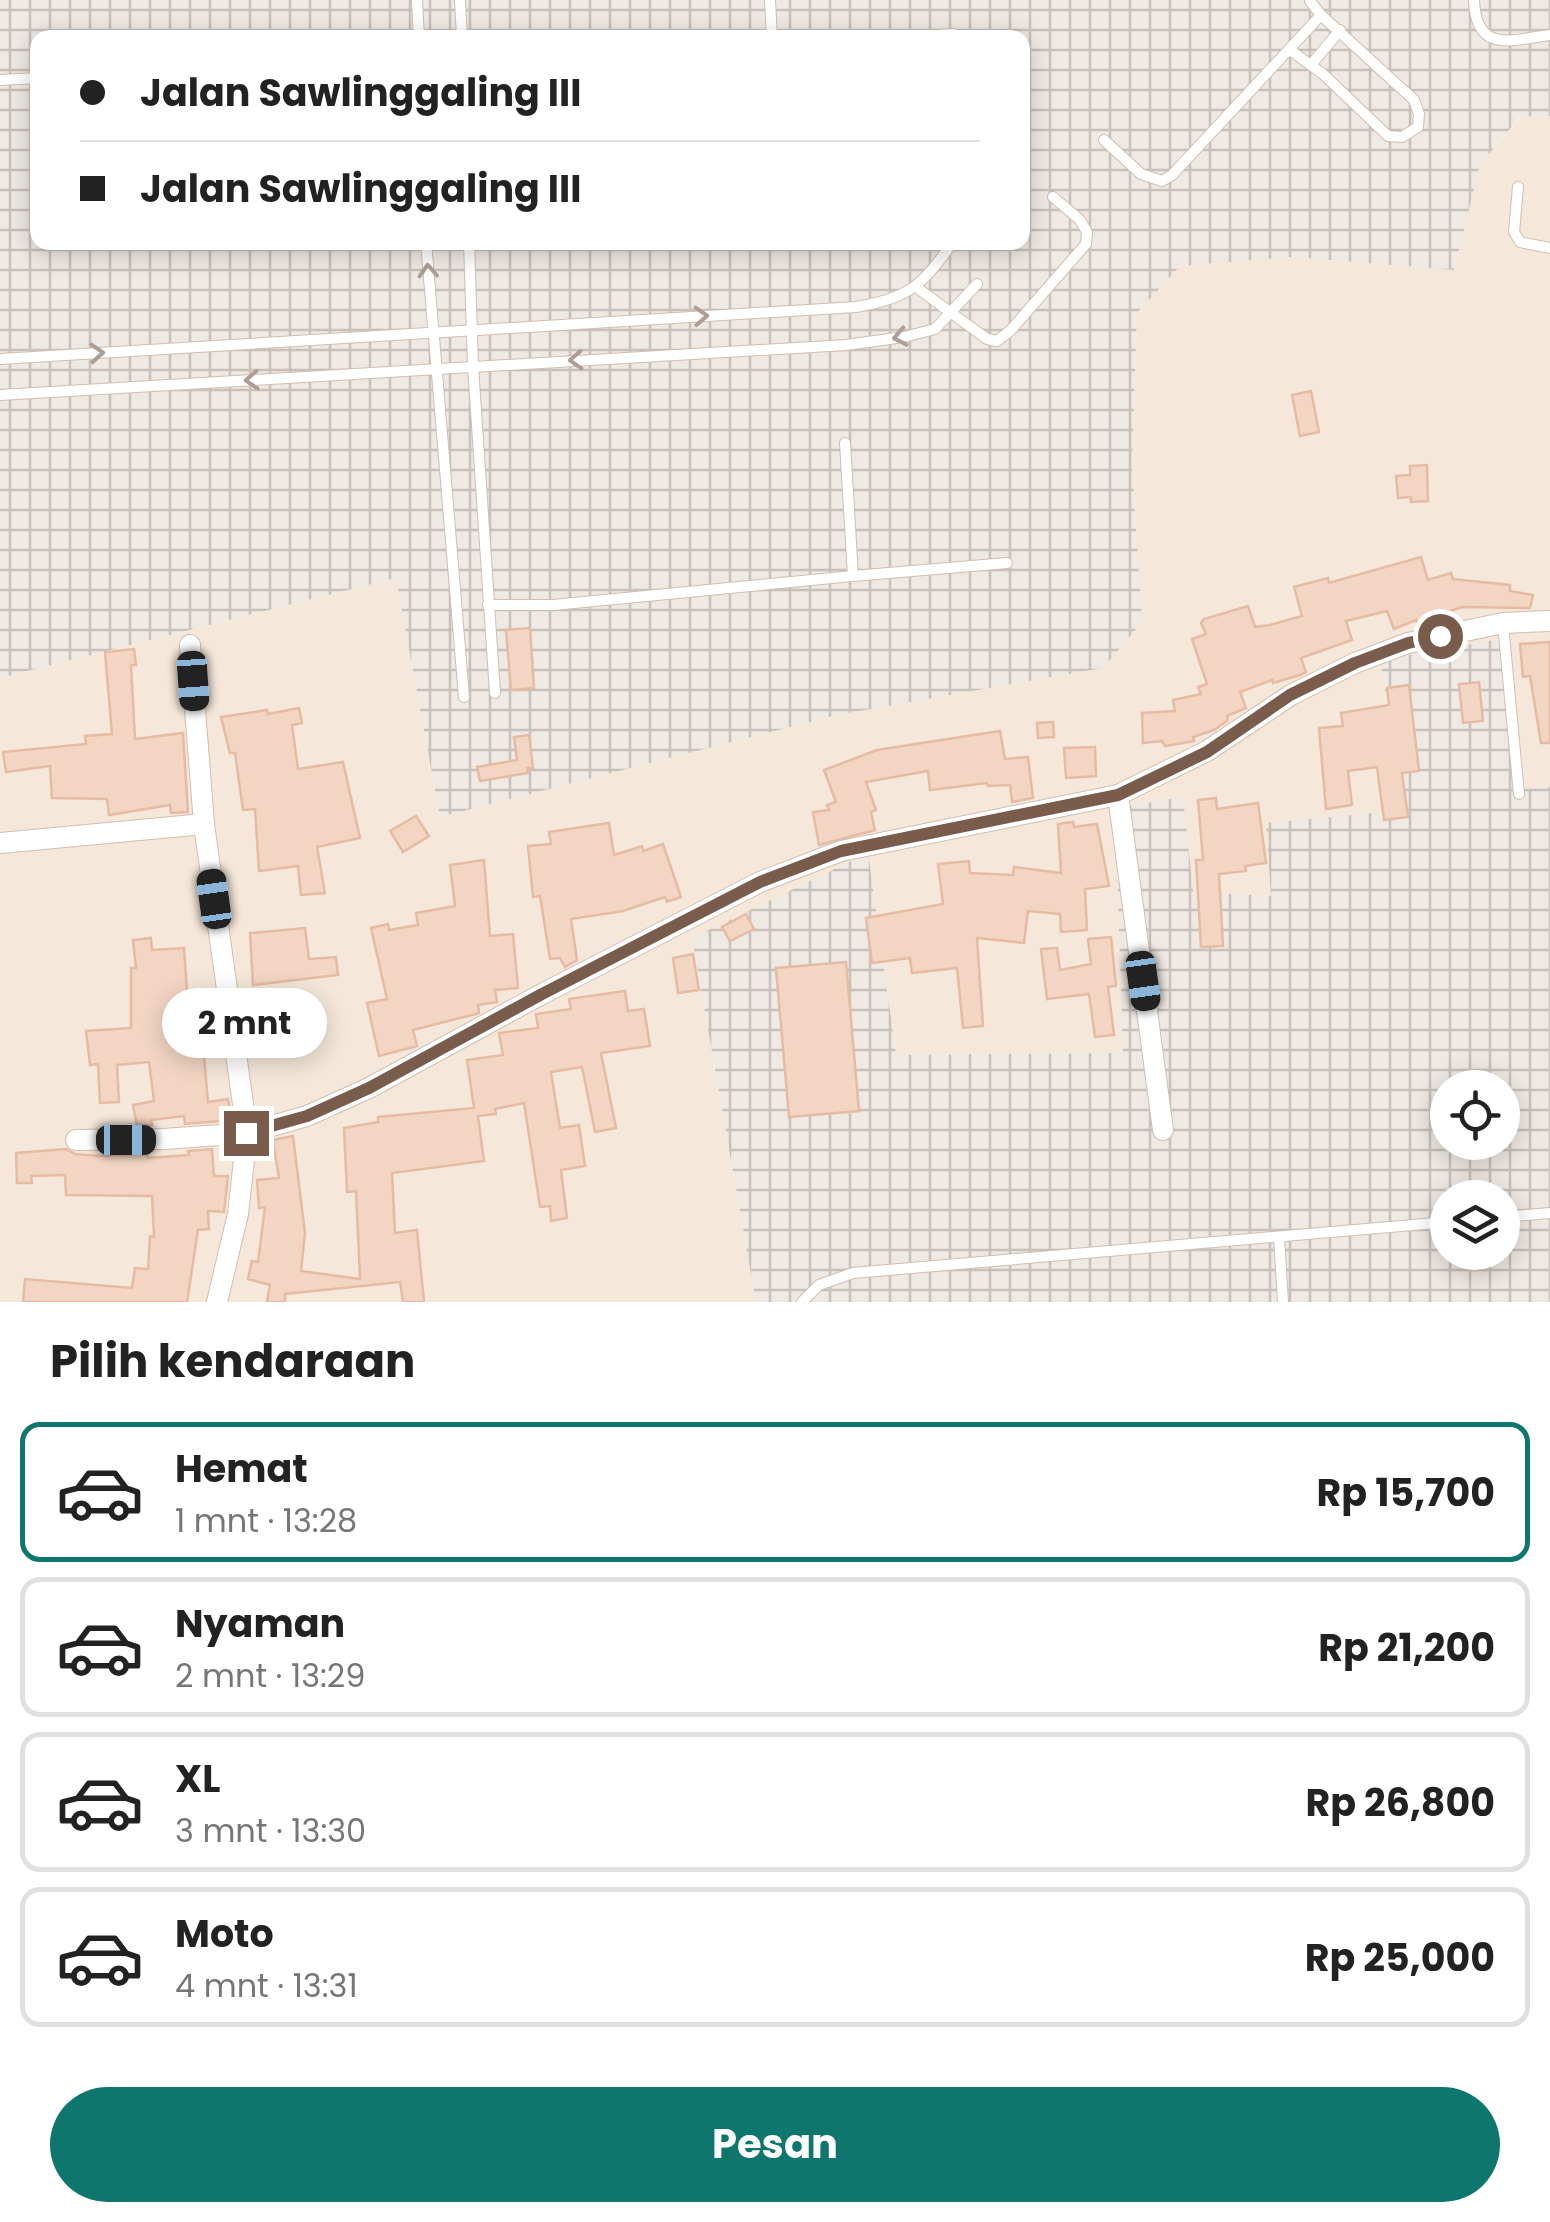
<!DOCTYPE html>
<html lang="id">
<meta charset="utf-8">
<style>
body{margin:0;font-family:Poppins,sans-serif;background:#f6f6f6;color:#222;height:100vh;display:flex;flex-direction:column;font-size:38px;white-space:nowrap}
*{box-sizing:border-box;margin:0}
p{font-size:32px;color:#767676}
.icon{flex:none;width:55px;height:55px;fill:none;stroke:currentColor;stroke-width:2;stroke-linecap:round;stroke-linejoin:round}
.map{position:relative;height:1302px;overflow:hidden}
.sheet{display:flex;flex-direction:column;background:#fff;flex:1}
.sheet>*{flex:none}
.top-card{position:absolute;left:30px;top:30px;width:1000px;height:220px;border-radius:20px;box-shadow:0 5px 25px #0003;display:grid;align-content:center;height:220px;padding:0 50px;background:#fff}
.buttons{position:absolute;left:1430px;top:1070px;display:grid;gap:20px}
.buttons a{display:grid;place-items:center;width:90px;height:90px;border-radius:50%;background:#fff;box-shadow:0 5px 25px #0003;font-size:50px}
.end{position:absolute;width:45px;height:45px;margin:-22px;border:12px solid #7a5c4d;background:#fff;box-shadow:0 0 0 5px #fff}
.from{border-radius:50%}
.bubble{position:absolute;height:70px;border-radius:35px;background:#fff;box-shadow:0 5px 25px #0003;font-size:32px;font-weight:700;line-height:70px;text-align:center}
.car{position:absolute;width:30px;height:60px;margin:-30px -15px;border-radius:12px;box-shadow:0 0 8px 2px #0007;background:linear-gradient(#222 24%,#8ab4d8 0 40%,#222 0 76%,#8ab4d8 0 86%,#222 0)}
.top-card b{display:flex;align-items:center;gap:35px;height:95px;font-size:38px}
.top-card b+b{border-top:2px solid #e0e0e0}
.top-card i{width:25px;height:25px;background:#222}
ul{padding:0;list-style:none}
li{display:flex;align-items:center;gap:30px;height:140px;margin:0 20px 15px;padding:0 30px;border:5px solid #e0e0e0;border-radius:20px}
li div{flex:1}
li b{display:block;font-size:38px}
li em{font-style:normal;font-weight:700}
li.current{border-color:#0f766e}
li>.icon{width:90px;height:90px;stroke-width:1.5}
h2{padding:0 50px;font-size:45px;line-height:120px}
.action{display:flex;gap:20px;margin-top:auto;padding:20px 50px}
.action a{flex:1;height:115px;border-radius:60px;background:#0f766e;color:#fff;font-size:40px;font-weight:700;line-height:115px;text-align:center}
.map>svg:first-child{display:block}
.residential{fill:#f5e8da}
.industrial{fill:url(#industrial-grid);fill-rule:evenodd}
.building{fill:#f3d5c3;stroke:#e6bba3;stroke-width:2.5}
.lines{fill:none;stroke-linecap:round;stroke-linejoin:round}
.lane-casing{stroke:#d1beb0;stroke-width:12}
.street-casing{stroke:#d1beb0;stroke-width:22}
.lane{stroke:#fff;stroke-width:10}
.street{stroke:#fff;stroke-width:20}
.oneway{stroke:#af9d94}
.route{stroke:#7a5c4d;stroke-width:12}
</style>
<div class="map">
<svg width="1550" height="1302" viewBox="0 0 1550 1302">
<defs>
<pattern id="industrial-grid" width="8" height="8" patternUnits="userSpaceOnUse" patternTransform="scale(2.5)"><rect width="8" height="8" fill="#efe9e4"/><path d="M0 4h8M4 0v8" fill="none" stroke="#c7c0bb"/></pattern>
</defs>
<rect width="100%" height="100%" fill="#fdf6ec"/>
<path class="residential" d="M1550 116V787L1525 789 1506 638 1406 811 1271 896 1193 892 1124 1053 896 1055 692 938 756 1302H0V678L397 578 440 817 837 715 1102 668 1132 465 1137 313 1180 266 1292 257 1454 270 1480 165 1521 117Z"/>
<g class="industrial">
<path d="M0 0H1550V116L1520 117 1480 165 1454 270 1292 257 1180 266 1137 313 1132 466 1142 622 1103 668 837 715 440 817 396 578 0 678ZM38 38H1022V242H38Z"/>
<path d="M1506 638 1525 789 1550 787V1302H756L692 938 868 853 896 1055 1123 1053 1115 808 1183 797 1193 892 1271 896 1266 823 1406 810 1380 660ZM1448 1088H1502V1142H1448ZM1448 1198H1502V1252H1448Z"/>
</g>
<g class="building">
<path d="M1311 391 1319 432 1300 436 1292 395Z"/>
<path d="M1427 465 1428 501 1411 502V497L1398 498 1396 476 1410 475V466Z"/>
<path d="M1421 557 1428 580 1451 573 1453 579 1510 585V591L1533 595 1530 608 1462 607 1439 615 1441 619 1418 626 1416 620 1394 629 1387 611 1346 621 1352 640 1301 658 1306 672 1300 675 1273 683 1272 680 1240 692 1246 708 1227 716 1228 720 1214 730 1193 737 1194 741 1165 746 1162 741 1143 743 1142 713 1175 711 1173 700 1201 694 1198 687 1207 684 1192 639 1206 634 1201 623 1204 619 1248 606 1255 627 1270 625 1302 616 1294 587 1328 578 1329 583Z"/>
<path d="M530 628 534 688 511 690 506 630Z"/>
<path d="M1550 642V743H1541L1530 676 1523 677 1520 644Z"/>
<path d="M134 649 136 665H131L135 739 183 733 188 812 171 813 170 805 109 815 107 799 52 798 50 766 6 772 3 752 86 744 85 736 112 734 105 652Z"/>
<path d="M1479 682 1483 721 1463 723 1459 684Z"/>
<path d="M1409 685 1419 771 1402 773 1408 817 1384 820 1377 767 1348 771 1352 805 1326 809 1319 728 1343 726 1341 713 1389 705 1387 688Z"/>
<path d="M299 708 302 723 292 725 298 769 343 762 360 838 317 847 325 893 301 895 298 866 259 871 255 809 243 810 235 753H230L221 717 267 710 268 714Z"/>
<path d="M1053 722 1054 737 1038 738 1037 723Z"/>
<path d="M1000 731 1005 759 1028 757 1033 798 1012 802 1010 785 988 786 987 783 930 790 928 771 866 782 876 810 871 812 875 830 819 845 813 812 829 810 827 805 836 802 824 770 877 750Z"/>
<path d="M529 735 533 768H527L528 773 480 781 477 767 517 760 514 737Z"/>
<path d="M1095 747 1096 776 1066 778 1064 748Z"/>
<path d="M1216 798 1217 809 1258 803 1266 863 1245 866 1246 871 1219 874 1223 946 1201 947 1196 860H1203L1198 800Z"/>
<path d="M416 816 429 836 403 852 390 831Z"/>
<path d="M1073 822 1074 827 1097 824 1109 886 1085 889 1087 930 1061 932 1060 914 1028 911 1024 943 977 938 983 1026 963 1028 957 968 912 973 910 958 872 963 866 918 943 904 938 864 969 861 970 873 1013 875 1014 867 1061 873 1058 824Z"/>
<path d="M609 823 614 855 642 846 643 851 663 844 681 897 667 902 665 897 623 911 571 919 577 960 565 967 560 958 550 959 540 896 533 897 528 846 551 844 549 832Z"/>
<path d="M484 860 490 936 513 934 518 988 495 990 497 1002 478 1005 479 1013 476 1014 413 1030 417 1046 379 1056 367 1003 387 999 371 928 388 924 389 930 418 925 416 913 455 906 450 865Z"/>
<path d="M746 914 754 929 730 941 722 927Z"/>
<path d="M305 928 309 959 336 957 338 975 253 985 250 933Z"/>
<path d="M1111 937 1116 986 1108 987 1114 1035 1095 1037 1089 994 1047 999 1041 949 1057 948 1060 970 1091 964 1088 939Z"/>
<path d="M151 938 152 950 184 948 190 1036 202 1034 208 1102 228 1099 231 1120 185 1124 184 1116 151 1120 152 1125 137 1126 133 1105 154 1101 149 1062 117 1065 119 1102 100 1103 98 1064 90 1065 86 1031 131 1028V968H136L133 940Z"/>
<path d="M693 954 699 990 678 993 673 958Z"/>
<path d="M846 962 859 1111 789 1117 776 968Z"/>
<path d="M625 991 628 1011 644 1009 650 1046 601 1053 616 1128 595 1132 582 1067 551 1072 560 1128 579 1125 585 1166 561 1170 567 1218 551 1221 550 1206 540 1207 524 1103 495 1109 496 1114 478 1116 484 1161 392 1173 395 1233 417 1230 424 1302H403L400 1282 285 1294V1302H267L270 1285 248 1279 252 1261 258 1262 265 1207 259 1208 257 1180 279 1178 273 1140 293 1136 305 1233 301 1271 360 1279 356 1191 347 1192 344 1128 378 1122V1117L474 1108 467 1060 503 1055 499 1033 538 1028 536 1014 571 1009 569 999Z"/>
<path d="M66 1149 75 1154 99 1156 147 1153 148 1158 189 1155 188 1151 212 1149 214 1176H228L224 1212 208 1211 209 1229 198 1230 187 1302H23L25 1279 132 1288 135 1268 148 1269 150 1236 154 1237 152 1196 66 1195 65 1175 31 1176 32 1183H17L16 1153Z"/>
</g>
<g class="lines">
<g class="lane-casing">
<g id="lane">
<path d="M417 0 419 38"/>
<path d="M460 0 462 38"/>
<path d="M770 0 772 38"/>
<path d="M1474 0C1476 54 1511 40 1550 35"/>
<path d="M1310 1 1321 15"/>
<path d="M889 38 953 34"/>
<path d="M1311 65 1340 30"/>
<path d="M0 80 38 78"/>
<path d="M1104 140 1141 174 1162 181 1172 175 1321 15 1414 100 1419 114 1418 127 1402 137 1388 136 1323 74 1290 50"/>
<path d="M1518 187 1514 232 1520 242 1550 248"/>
<path d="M426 242 464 697"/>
<path d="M469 242 473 366 495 693"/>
<path d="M916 287 987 339 997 341 1010 331 1086 244 1087 232 1080 220 1053 197"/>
<path d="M0 359 856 307C907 298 920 288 950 246"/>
<path d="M0 395 846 345 904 337 935 329 977 284"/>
<path d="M853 576 1007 563"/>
<path d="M488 605H553L853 576 845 443"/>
<path d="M1503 624 1519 794"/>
<path d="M1502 1217 1550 1213"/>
<path d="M1279 1237 1283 1302"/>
<path d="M802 1302 819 1285 853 1273 1448 1222"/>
</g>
</g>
<g class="street-casing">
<g id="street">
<path d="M190 645 204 824 247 1133 238 1214 217 1302"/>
<path d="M1118 795 1163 1130"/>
<path d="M0 843 204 824"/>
<path d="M76 1140 164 1139 247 1133 307 1116 369 1088 542 994 760 882 841 851 1118 795 1207 751 1291 695 1355 663 1408 643 1503 623 1550 621"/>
</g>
</g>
<use href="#lane" class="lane"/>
<use href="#street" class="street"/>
</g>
<defs><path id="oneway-chevron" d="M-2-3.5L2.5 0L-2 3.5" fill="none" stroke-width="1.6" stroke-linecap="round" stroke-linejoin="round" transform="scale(2.5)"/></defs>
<g class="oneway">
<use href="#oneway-chevron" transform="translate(428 271) rotate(-93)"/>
<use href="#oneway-chevron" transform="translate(701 316) rotate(-3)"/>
<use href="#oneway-chevron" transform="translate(900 337) rotate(169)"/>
<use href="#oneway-chevron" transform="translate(97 353) rotate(-4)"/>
<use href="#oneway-chevron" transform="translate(576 360) rotate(177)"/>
<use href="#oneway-chevron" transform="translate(252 380) rotate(177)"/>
</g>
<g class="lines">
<path class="route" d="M246 1133 307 1116 369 1088 542 994 760 882 841 851 1118 795 1207 752 1290 695 1355 663 1408 643 1440 636"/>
</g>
</svg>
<div class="buttons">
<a><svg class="icon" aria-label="locate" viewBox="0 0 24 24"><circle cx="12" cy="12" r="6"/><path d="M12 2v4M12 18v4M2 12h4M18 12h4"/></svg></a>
<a><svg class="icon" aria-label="layers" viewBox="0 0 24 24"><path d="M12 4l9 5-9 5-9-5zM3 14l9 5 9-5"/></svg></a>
</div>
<i class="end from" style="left:1440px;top:636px"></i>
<i class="end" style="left:246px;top:1133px"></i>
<div class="bubble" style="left:162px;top:988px;width:165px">2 mnt</div>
<i class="car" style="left:193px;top:681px;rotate:176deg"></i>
<i class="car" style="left:214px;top:899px;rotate:352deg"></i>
<i class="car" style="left:1143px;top:981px;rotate:172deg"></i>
<i class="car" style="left:126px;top:1140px;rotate:90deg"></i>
<div class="top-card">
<b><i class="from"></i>Jalan Sawlinggaling III</b>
<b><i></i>Jalan Sawlinggaling III</b>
</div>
</div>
<section class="sheet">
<h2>Pilih kendaraan</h2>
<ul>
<li class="current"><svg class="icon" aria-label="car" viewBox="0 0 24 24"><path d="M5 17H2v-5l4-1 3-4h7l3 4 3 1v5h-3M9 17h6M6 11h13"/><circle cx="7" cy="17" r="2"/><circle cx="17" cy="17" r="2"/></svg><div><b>Hemat</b><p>1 mnt · 13:28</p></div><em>Rp 15,700</em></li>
<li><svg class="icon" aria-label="car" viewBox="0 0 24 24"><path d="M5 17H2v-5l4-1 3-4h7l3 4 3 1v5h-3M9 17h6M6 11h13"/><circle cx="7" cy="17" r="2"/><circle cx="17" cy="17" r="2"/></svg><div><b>Nyaman</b><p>2 mnt · 13:29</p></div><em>Rp 21,200</em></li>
<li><svg class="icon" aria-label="car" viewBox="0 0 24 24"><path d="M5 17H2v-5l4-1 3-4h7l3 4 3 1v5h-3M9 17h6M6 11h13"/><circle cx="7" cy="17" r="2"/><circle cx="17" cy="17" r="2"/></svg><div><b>XL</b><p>3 mnt · 13:30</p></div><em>Rp 26,800</em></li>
<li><svg class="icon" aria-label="car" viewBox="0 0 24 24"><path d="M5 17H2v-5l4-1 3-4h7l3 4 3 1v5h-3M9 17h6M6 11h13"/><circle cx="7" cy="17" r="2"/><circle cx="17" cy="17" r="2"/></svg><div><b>Moto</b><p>4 mnt · 13:31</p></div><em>Rp 25,000</em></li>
</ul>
<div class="action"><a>Pesan</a></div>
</section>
